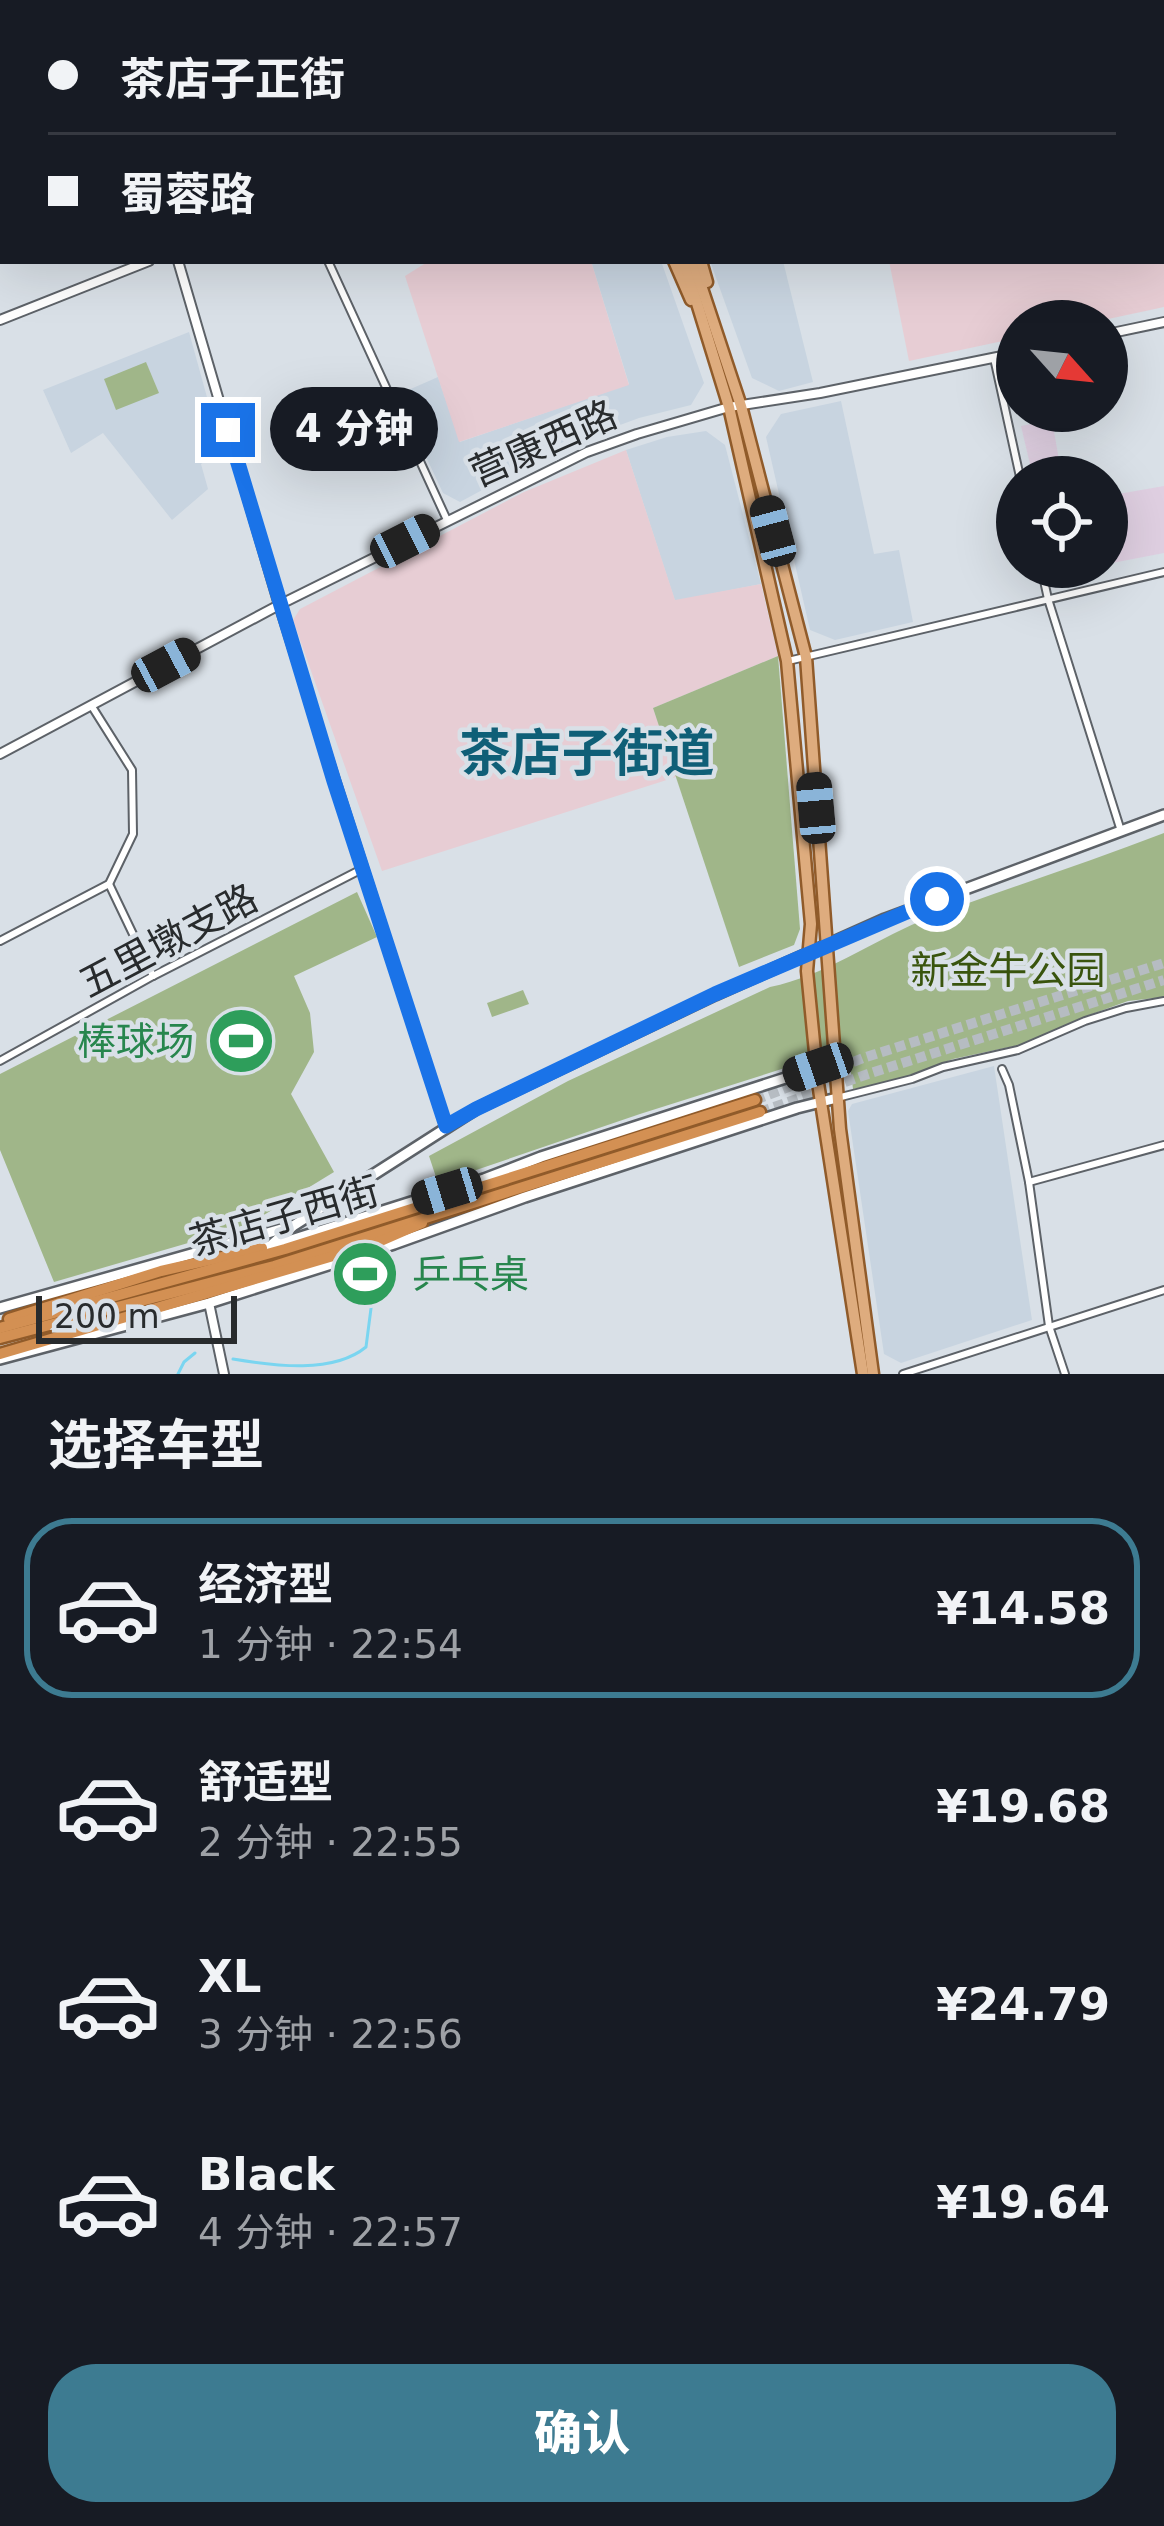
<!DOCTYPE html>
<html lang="zh">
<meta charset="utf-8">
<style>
body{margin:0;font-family:"DejaVu Sans","Noto Sans SC",sans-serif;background:#20242c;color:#f1f3f6;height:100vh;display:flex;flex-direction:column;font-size:45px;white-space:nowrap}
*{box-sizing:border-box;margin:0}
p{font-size:39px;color:#9ea1a6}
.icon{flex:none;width:66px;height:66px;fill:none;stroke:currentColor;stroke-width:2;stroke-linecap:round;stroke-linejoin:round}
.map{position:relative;height:1374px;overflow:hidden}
.details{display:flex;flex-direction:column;background:#171b24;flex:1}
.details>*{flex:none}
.hud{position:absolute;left:0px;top:0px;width:1164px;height:264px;box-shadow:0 12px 48px #0002;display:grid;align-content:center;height:264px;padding:0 48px;background:#171b24}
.needle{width:78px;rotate:117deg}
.controls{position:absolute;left:996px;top:300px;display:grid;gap:24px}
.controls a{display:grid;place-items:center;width:132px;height:132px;border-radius:50%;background:#171b24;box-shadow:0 12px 48px #0002;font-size:60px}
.scale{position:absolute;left:36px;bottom:30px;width:201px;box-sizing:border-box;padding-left:12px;border:6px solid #282b2d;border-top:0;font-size:33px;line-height:42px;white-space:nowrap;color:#282b2d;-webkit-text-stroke:9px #d9e0e7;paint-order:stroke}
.end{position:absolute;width:54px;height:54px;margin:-27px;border:15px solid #1a73e8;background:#fff;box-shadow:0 0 0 6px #fff}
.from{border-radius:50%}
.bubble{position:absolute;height:84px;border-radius:42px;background:#171b24;box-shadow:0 12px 48px #0002;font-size:39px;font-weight:800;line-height:84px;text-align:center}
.car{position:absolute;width:36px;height:72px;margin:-36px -18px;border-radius:15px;box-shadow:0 0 9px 3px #0007;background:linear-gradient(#222 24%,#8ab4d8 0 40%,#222 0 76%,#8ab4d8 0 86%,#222 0)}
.hud b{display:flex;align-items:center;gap:42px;height:114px;font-size:45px}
.hud b+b{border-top:3px solid #363941}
.hud i{width:30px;height:30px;background:#f1f3f6}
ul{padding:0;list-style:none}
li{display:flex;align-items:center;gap:36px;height:180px;margin:0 24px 18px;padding:0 24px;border:6px solid transparent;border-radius:48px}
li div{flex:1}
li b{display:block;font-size:45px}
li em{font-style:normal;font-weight:800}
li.active{border-color:#3d7b91}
li>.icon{width:108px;height:108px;stroke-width:1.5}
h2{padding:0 48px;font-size:54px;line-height:144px}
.button{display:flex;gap:24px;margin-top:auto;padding:24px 48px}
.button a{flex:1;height:138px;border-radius:48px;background:#3d7b91;color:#fff;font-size:48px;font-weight:800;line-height:138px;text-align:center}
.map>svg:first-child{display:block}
.built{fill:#c8d4e0}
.industrial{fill:#e7cdd4}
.medical{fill:#dfcfe1}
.green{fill:#a0b689}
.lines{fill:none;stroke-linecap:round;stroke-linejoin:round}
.stream{stroke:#7ad5f0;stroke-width:3}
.trunk-tunnel{stroke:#b6bcc2;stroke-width:10;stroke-dasharray:10 5;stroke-linecap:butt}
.minor-casing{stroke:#5d6268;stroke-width:10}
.tertiary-casing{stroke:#5d6268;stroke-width:12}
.secondary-casing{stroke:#5d6268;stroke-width:14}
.primary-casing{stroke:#905b2a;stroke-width:15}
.trunk-casing{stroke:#905b2a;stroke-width:15}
.minor{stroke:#fff;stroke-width:6}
.tertiary{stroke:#fff;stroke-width:8}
.secondary{stroke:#fff;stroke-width:9}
.primary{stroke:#deac7e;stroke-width:10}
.trunk{stroke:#d39053;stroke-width:10}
.route{stroke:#1a73e8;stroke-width:15}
.labels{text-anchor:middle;stroke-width:9;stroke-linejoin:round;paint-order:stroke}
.street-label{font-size:39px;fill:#282b2d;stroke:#d9e0e7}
.park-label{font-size:39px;fill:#39540d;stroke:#d9e0e7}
.leisure-label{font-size:39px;fill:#27864d;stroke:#d9e0e7;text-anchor:end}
.district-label{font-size:51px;font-weight:bold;fill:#0f5f77;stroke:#d9e0e7}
</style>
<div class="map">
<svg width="1164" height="1374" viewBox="0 0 1164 1374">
<rect width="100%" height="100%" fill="#d9e0e7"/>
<g class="built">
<path d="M591 261H661L704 383 691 405 639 418 566 445 460 502 443 493 397 395 438 377 460 442 629 384Z"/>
<path d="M710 261H783L813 382 779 391 752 378Z"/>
<path d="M189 332 221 448 201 464 208 489 172 520 103 433 71 453 43 390Z"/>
<path d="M841 401 874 554 899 550 913 622 835 640 810 630 766 437 781 414Z"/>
<path d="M706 431 725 445 761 584 675 601 626 450 667 437Z"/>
<path d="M994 1066 1032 1320 901 1363 884 1354 848 1111 852 1104Z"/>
</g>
<g class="industrial">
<path d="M836 0H1021L1022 3H837Z"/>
<path d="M1161 30 1164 39V307L1099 321H1017V338L909 361 889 261H1161Z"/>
<path d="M429 261H591L629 385 459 442 405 276Z"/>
<path d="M626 450 675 600 761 584 778 656 653 708 676 777 382 871 293 620 300 609 524 492Z"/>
</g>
<g class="medical">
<path d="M1052 420 1062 477H1033L1021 426Z"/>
<path d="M1164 486V553L1107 564V496Z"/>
</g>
<g class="green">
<path d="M146 362 159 393 116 410 104 379Z"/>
<path d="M778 656 800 929 794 945 739 967 653 708Z"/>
<path d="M1164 833V997L1128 1001 1081 1018 1019 1045 953 1059 894 1081 853 1089 848 1048 640 1114 438 1183 429 1156 568 1081 770 987C825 976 870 942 921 921 1001 890 1084 864 1164 833Z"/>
<path d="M357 892 377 937 294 976 310 1013 314 1052 291 1094 334 1172 254 1221 226 1232 54 1282 0 1150V1074Z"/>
<path d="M523 990 529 1004 492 1017 487 1003Z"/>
</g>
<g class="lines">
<g class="stream">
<path d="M233 1359C275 1366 333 1374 366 1347L377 1262"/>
<path d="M178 1374 184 1362 195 1353"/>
</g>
<g class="trunk-tunnel">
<path d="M755 1100 866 1057 1164 963"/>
<path d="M760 1112 868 1074 1164 980"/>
</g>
<g class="minor-casing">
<g id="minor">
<path d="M342 0 343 3"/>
<path d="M0 169 3 167"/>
<path d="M328 261 447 520"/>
<path d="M994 358 1020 477"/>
<path d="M1041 567 1048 599 1121 831"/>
<path d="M788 661 1164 572"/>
<path d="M109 884 153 976"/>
<path d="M0 941 109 884 133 834 132 770 91 705"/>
<path d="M0 1061 153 976 362 869"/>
<path d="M1002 1069 1009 1085 1029 1182 1049 1326 1065 1374"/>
<path d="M837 1098 912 1079 943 1067 1018 1050 1085 1021 1126 1008 1164 1001"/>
<path d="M1029 1182 1164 1145"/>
<path d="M903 1374 1164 1290"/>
</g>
</g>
<g class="tertiary-casing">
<g id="tertiary">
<path d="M101 0 102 3"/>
<path d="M790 3 797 0"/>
<path d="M178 261 279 605 446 1126"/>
<path d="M0 320 149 261"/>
<path d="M1107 334 1164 322"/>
<path d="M0 754 279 605 587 452 637 434 729 407 820 393 1017 353"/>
<path d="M209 1303 224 1374"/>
</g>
</g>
<g class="secondary-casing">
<g id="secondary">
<path d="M247 1239 288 1227"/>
<path d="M269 1247 293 1226 476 1109 715 995 885 919 1164 815"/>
<path d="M0 1308 241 1240 269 1247 484 1179 541 1157 835 1062"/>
<path d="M0 1359 209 1303 394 1244 525 1197 797 1108 837 1098"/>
</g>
</g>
<g class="primary-casing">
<g id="primary">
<path d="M584 0 585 3"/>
<path d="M595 0 596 3"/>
<path d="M606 0 607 3"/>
<path d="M614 0 615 3"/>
<path d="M29 3 34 0"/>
<path d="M47 3 54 0"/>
<path d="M0 14 3 13"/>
<path d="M0 24 3 23"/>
<path d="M674 261 691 300"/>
<path d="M684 261 729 407 787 661 811 924 807 971 818 1083 863 1374"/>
<path d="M693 261 741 406 806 657 840 1129 873 1374"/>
<path d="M701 261 707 282"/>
</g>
</g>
<g class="trunk-casing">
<g id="trunk">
<path d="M9 1319 161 1271 262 1248"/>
<path d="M0 1328 285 1249 755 1100"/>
<path d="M0 1338 274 1266 760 1112"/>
<path d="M0 1354 374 1244 422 1223"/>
</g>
</g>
<use href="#minor" class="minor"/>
<use href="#tertiary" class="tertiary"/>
<use href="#secondary" class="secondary"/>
<use href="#primary" class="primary"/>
<use href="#trunk" class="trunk"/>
</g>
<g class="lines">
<path class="route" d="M228 430 334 781 446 1126 476 1109 715 994 937 899"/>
</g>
<defs>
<g id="stadium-disc" transform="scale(3.45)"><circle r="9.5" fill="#2e9e5b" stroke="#d9e0e7"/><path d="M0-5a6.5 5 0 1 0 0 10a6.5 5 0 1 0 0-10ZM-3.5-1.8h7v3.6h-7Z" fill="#fff"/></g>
</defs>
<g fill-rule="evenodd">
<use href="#stadium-disc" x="241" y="1041"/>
<use href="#stadium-disc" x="365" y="1274"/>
</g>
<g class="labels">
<g class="street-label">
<text transform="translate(543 443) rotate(-24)" y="14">营康西路</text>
<text transform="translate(168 940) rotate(-28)" y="14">五里墩支路</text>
<text transform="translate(284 1216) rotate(-16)" y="14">茶店子西街</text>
</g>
<g class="park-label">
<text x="1008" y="984">新金牛公园</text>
</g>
<g class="leisure-label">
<text x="194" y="1055">棒球场</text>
<text x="412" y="1288" text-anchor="start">乒乓桌</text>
</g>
<g class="district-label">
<text x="587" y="771">茶店子街道</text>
</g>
</g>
</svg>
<div class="controls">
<a><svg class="needle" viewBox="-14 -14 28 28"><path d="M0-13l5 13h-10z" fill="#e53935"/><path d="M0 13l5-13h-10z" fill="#9ea1a6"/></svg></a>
<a><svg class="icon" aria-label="locate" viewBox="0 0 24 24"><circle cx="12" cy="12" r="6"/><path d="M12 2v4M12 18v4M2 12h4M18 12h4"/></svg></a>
</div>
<div class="scale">200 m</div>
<i class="end from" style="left:937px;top:899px"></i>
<i class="end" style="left:228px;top:430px"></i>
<div class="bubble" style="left:270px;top:387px;width:168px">4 分钟</div>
<i class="car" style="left:773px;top:531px;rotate:345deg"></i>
<i class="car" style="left:405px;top:541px;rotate:63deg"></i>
<i class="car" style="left:166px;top:665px;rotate:62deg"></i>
<i class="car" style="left:816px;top:808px;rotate:355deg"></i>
<i class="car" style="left:818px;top:1067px;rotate:251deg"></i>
<i class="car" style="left:447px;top:1191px;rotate:253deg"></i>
<div class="hud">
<b><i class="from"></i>茶店子正街</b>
<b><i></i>蜀蓉路</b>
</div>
</div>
<section class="details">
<h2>选择车型</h2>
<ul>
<li class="active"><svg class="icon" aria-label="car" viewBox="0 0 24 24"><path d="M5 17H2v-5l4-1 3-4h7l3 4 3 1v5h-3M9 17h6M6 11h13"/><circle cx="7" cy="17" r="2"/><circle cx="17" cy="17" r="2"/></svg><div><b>经济型</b><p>1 分钟 · 22:54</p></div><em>¥14.58</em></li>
<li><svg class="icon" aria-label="car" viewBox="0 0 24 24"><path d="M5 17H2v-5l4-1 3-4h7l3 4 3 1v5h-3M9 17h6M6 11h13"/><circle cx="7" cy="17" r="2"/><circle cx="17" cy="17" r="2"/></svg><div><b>舒适型</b><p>2 分钟 · 22:55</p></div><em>¥19.68</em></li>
<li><svg class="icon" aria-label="car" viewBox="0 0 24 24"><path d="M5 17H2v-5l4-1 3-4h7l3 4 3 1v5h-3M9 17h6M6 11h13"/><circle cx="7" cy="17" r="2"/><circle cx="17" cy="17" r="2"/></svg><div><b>XL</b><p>3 分钟 · 22:56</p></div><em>¥24.79</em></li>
<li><svg class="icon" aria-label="car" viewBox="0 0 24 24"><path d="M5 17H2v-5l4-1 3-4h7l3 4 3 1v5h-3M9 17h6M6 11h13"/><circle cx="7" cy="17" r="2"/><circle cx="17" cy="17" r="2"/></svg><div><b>Black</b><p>4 分钟 · 22:57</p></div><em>¥19.64</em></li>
</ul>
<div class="button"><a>确认</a></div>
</section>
